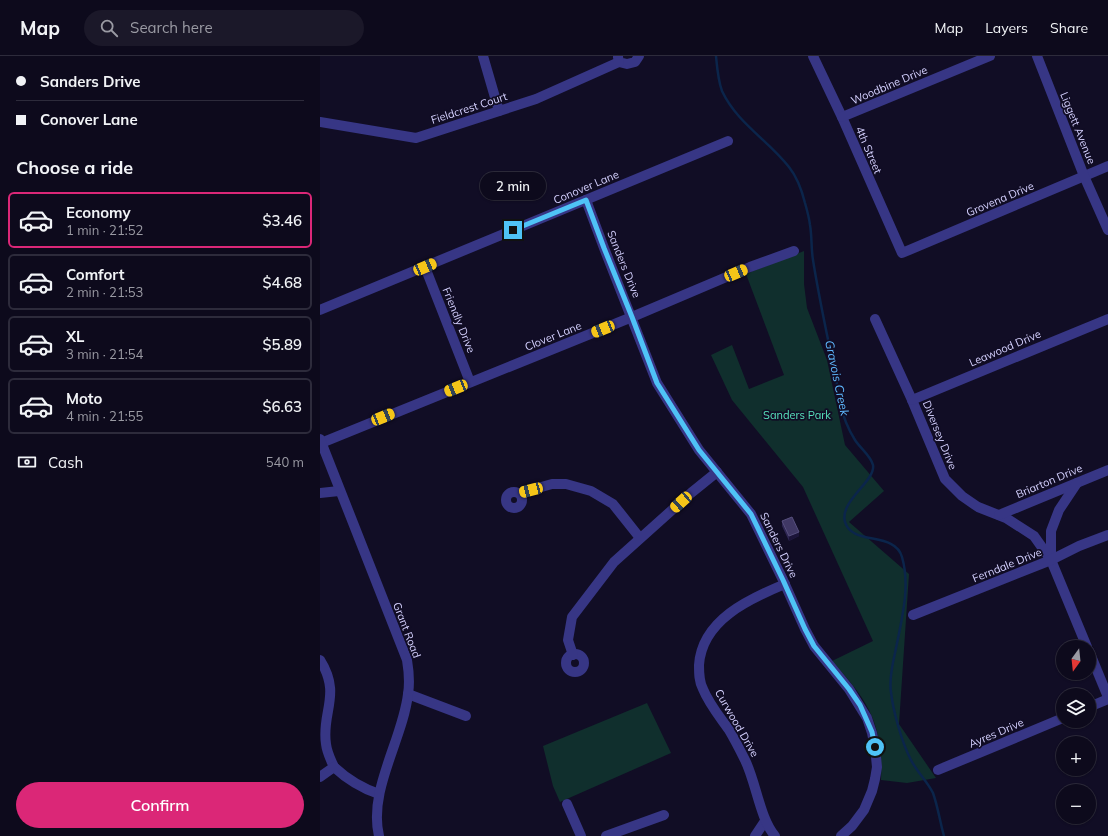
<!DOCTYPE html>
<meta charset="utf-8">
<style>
body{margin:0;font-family:Mulish,sans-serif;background:#1b1829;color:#f1f3f6;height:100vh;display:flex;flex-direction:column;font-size:15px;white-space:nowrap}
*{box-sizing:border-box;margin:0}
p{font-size:13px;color:#9a9aa3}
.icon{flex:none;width:22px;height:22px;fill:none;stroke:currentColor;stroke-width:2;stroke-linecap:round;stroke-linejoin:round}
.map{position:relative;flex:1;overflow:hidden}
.panel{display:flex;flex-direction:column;background:#0d0a1c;width:320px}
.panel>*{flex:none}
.guide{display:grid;align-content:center;height:88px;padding:0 16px;background:#0d0a1c}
.needle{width:26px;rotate:195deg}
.tools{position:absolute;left:736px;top:584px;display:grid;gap:8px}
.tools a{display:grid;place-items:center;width:40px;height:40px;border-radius:50%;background:#0d0a1c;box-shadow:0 1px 3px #0004,0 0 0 1px #2d2b3b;font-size:20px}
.end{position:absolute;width:18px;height:18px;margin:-9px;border:5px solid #4fc3f7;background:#111;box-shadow:0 0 0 2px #111}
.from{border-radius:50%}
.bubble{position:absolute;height:28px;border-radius:14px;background:#0d0a1c;box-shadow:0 1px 3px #0004,0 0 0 1px #2d2b3b;font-size:13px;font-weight:600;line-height:28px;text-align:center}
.car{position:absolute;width:12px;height:24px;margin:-12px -6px;border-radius:5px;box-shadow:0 0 3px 1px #0007;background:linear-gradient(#f5c518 24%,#345 0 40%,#f5c518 0 76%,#345 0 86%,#f5c518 0)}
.guide b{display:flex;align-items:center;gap:14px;height:38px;font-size:15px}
.guide b+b{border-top:1px solid #2d2b3b}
.guide i{width:10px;height:10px;background:#f1f3f6}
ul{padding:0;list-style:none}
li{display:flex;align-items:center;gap:12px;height:56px;margin:0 8px 6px;padding:0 8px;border:2px solid #2d2b3b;border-radius:6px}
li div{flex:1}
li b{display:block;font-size:15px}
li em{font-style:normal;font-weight:600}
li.current{border-color:#db2777}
li>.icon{width:36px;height:36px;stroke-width:1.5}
h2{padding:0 16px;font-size:18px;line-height:48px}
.pay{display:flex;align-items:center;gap:10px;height:44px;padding:0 16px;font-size:15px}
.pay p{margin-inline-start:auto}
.cta{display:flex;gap:8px;margin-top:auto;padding:8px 16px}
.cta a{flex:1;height:46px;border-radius:24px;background:#db2777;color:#fff;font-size:16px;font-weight:600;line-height:46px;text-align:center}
header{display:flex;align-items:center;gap:24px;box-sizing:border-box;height:56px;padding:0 20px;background:#0d0a1c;border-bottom:1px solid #2d2b3b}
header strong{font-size:19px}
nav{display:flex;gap:22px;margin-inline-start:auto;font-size:14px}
.search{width:280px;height:36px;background:#1b1829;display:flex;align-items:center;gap:10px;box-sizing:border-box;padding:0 14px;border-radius:22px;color:#9a9aa3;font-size:15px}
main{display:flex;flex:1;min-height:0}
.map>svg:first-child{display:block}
.green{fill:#102f2d}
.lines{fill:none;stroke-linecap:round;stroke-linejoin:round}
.stream{stroke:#0b254b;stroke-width:2.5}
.minor{stroke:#373685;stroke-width:10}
.tertiary{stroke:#373685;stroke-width:10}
.wall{fill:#2e2653}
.shaded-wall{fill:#1b1439}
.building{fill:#403865;stroke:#57507e}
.route{stroke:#4fc3f7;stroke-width:5}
.labels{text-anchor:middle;stroke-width:3.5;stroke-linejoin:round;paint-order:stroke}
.street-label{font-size:11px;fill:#d5d1ff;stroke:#110d25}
.park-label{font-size:11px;fill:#58e4bd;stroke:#110d25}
.water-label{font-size:12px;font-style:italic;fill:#5fb9ff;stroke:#110d25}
</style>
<header>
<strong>Map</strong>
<div class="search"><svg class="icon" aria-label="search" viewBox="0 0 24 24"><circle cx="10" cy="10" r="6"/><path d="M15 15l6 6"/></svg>Search here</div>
<nav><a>Map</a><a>Layers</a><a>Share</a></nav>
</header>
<main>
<section class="panel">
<div class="guide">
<b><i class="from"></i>Sanders Drive</b>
<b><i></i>Conover Lane</b>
</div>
<h2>Choose a ride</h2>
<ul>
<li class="current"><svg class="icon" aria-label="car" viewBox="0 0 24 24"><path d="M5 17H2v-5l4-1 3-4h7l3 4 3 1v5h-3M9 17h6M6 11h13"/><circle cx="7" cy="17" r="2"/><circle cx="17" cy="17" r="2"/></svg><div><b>Economy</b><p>1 min · 21:52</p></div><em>$3.46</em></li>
<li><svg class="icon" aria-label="car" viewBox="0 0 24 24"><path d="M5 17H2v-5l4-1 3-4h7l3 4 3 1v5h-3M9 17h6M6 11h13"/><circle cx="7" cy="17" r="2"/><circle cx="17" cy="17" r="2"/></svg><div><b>Comfort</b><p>2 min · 21:53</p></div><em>$4.68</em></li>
<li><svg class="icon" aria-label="car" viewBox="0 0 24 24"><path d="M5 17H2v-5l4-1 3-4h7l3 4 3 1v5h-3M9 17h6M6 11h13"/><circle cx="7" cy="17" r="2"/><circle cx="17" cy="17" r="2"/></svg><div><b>XL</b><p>3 min · 21:54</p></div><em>$5.89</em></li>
<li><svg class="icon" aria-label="car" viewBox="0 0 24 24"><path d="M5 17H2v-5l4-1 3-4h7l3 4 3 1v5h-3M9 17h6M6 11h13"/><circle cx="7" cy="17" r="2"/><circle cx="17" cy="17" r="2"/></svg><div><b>Moto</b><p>4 min · 21:55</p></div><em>$6.63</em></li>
</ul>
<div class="pay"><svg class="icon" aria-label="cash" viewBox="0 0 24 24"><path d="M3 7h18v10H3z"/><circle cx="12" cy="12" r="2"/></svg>Cash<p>540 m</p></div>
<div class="cta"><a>Confirm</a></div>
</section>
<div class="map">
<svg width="788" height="780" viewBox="0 0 788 780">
<rect width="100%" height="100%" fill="#110d25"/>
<g class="green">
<path d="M484 195V228L487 252 507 304 525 389 564 435 529 466 589 518 579 668 616 722 587 727 561 724C563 667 549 646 512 605L553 585 483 431 412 344 391 299 412 289 429 333 464 319 426 218Z"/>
<path d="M327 647 351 697 240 746 233 730 223 690Z"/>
</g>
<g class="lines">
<path class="stream" d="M396 0C397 11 398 24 402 35 417 67 448 84 469 111 477 121 482 135 485 147 487 154 489 161 490 169 492 180 491 192 493 204 499 242 507 279 515 317 517 327 518 337 520 347 523 360 528 373 535 384 540 392 551 400 553 409 556 425 519 445 525 466 532 490 575 475 582 501 591 532 581 566 575 597 572 610 569 624 571 636 573 655 582 687 591 704 597 716 607 725 613 737 618 751 620 766 624 780"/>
<g class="minor">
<path d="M163 0 179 55"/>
<path d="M493 0 522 61 582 197 788 110"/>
<path d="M717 0 764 120 788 174"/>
<path d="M298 1 299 6 307 8 315 6 319 0"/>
<path d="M522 61 670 0"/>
<path d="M0 66 96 82 216 43 299 6"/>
<path d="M266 144 284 192 337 327 379 394 431 458 463 524 485 573 494 590 529 633 547 662 552 677 555 691 557 711 555 723 552 735 544 754 532 770 521 780"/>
<path d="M105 211 150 326"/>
<path d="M0 254 408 85"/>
<path d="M555 263 592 344 625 423 642 440 658 451 686 462 714 480 731 504 767 591"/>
<path d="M592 344 788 263"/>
<path d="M1 387 312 261 430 211 474 195"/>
<circle cx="194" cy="444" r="8"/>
<path d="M0 437 19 435"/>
<path d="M200 437 232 428H246L271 435 293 448 320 482"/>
<path d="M679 459 788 414"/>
<path d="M731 504V475L739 454 757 427"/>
<path d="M593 559 731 504 759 490 788 479"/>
<path d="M769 595 788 641"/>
<circle cx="255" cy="607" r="9"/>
<path d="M253 599 248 584 252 561 294 506 371 437 397 416"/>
<path d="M0 604C22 639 1 656 6 688 7 697 11 704 14 711"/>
<path d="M88 638 146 660"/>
<path d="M769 651 788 643"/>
<path d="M618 714 743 662"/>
<path d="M0 721 14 711C28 724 41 732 59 738"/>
<path d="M247 748 261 780"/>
<path d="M286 780 344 759"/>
<path d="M435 780 445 765"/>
<path d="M455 780C440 763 436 726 425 704 420 694 415 684 409 674 400 661 389 648 383 633 379 626 379 617 379 609 382 564 429 543 465 528"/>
</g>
<path class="tertiary" d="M0 383 87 604C89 616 90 626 88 638 83 683 48 734 59 780"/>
</g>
<path class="wall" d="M462 465 479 480 469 485 462 470Z"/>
<path class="shaded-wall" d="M479 476V480L469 485V480Z"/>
<path class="building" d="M472 461 479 476 469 480 462 465Z"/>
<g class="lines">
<path class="route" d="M193 174 266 144 284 192 312 261 337 327 379 394 431 458 463 524 485 573 494 590 529 633 540 649 552 676 555 691"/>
</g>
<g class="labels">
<g class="street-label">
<text transform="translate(569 29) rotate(-23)" y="4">Woodbine Drive</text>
<text transform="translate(149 52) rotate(-18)" y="4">Fieldcrest Court</text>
<text transform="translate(758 72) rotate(68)" y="4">Liggett Avenue</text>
<text transform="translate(549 94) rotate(67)" y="4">4th Street</text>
<text transform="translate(266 131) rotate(-23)" y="4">Conover Lane</text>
<text transform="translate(680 143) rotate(-23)" y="4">Grovena Drive</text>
<text transform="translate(304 208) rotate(68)" y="4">Sanders Drive</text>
<text transform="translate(139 264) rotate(68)" y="4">Friendly Drive</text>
<text transform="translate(233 280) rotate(-22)" y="4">Clover Lane</text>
<text transform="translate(685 292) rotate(-23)" y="4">Leawood Drive</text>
<text transform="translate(620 379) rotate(68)" y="4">Diversey Drive</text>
<text transform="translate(729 425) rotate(-23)" y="4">Briarton Drive</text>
<text transform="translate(459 489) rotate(64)" y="4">Sanders Drive</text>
<text transform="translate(687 509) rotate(-22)" y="4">Ferndale Drive</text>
<text transform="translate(87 574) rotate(69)" y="4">Grant Road</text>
<text transform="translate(417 667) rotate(60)" y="4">Curwood Drive</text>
<text transform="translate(676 677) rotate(-23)" y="4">Ayres Drive</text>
</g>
<g class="park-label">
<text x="477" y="363">Sanders Park</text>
</g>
<g class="water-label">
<text transform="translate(517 322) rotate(78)" y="4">Gravois Creek</text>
</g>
</g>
</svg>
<div class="tools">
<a><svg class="needle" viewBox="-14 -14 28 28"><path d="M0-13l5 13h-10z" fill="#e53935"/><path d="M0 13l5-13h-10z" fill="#9a9aa3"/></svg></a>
<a><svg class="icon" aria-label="layers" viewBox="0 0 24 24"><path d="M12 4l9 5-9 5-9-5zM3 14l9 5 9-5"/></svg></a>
<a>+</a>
<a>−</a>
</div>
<i class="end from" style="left:555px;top:691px"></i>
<i class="end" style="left:193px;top:174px"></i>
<div class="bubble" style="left:160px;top:116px;width:66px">2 min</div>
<i class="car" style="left:105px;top:211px;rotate:67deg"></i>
<i class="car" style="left:416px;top:217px;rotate:67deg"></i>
<i class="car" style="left:283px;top:273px;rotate:248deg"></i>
<i class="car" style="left:136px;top:332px;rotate:248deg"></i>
<i class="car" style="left:63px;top:361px;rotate:68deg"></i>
<i class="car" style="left:211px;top:434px;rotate:255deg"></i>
<i class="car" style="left:361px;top:446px;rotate:228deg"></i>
</div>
</main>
